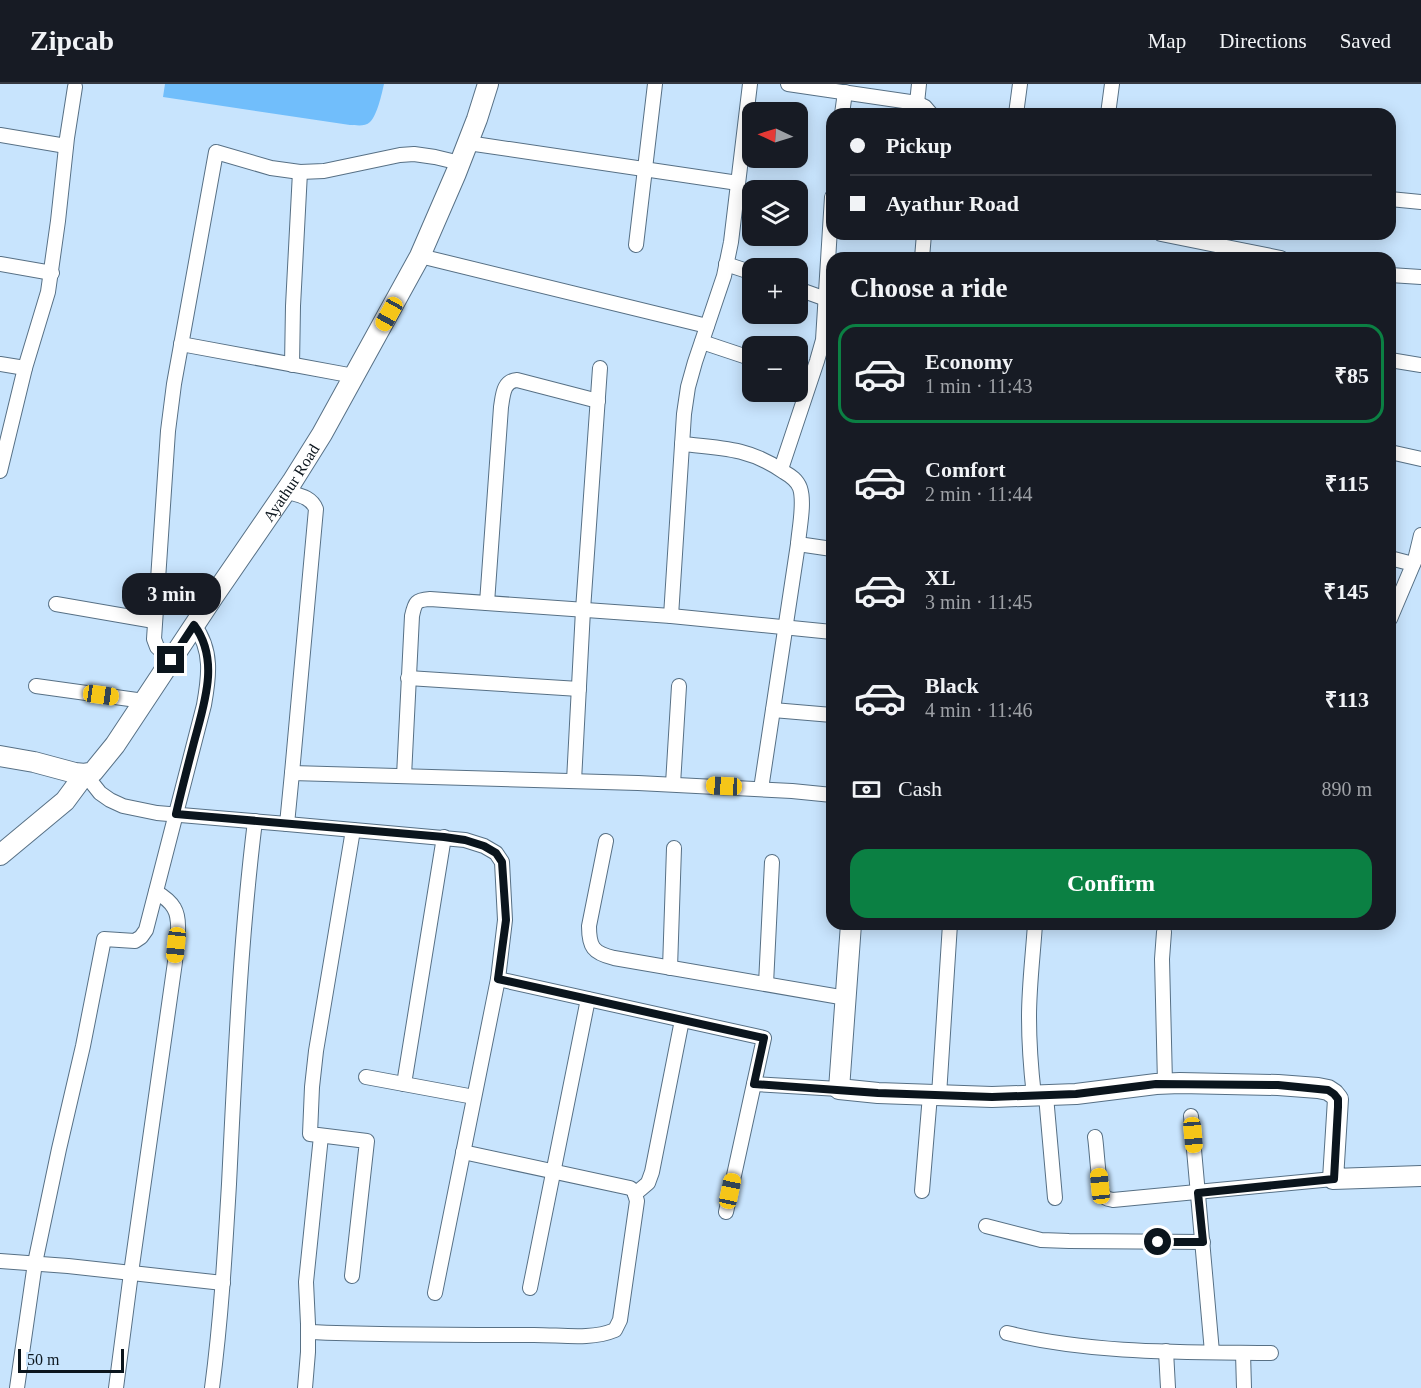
<!DOCTYPE html>
<meta charset="utf-8">
<style>
body{margin:0;font-family:Georgia,serif;background:#20242c;color:#f1f3f6;height:100vh;display:flex;flex-direction:column;font-size:22px;white-space:nowrap}
*{box-sizing:border-box;margin:0}
p{font-size:20px;color:#9ea1a6}
.icon{flex:none;width:33px;height:33px;fill:none;stroke:currentColor;stroke-width:2;stroke-linecap:round;stroke-linejoin:round}
.map{position:relative;flex:1;overflow:hidden}
.panel{position:absolute;left:826px;top:168px;width:570px;height:678px;display:flex;flex-direction:column;background:#171b24;border-radius:18px;box-shadow:0 3px 15px #0003}
.panel>*{flex:none}
.banner{position:absolute;left:826px;top:24px;width:570px;height:132px;border-radius:18px;box-shadow:0 3px 15px #0003;display:grid;align-content:center;height:132px;padding:0 24px;background:#171b24}
.needle{width:39px;rotate:274deg}
.buttons{position:absolute;left:742px;top:18px;display:grid;gap:12px}
.buttons a{display:grid;place-items:center;width:66px;height:66px;border-radius:12px;background:#171b24;box-shadow:0 3px 15px #0003;font-size:30px}
.scale{position:absolute;left:18px;bottom:15px;width:106px;box-sizing:border-box;padding-left:6px;border:3px solid #0b151d;border-top:0;font-size:16px;line-height:21px;white-space:nowrap;color:#0b151d;-webkit-text-stroke:4px #c8e4fd;paint-order:stroke}
.end{position:absolute;width:27px;height:27px;margin:-14px;border:8px solid #0b151d;background:#fff;box-shadow:0 0 0 3px #fff}
.from{border-radius:50%}
.bubble{position:absolute;height:42px;border-radius:18px;background:#171b24;box-shadow:0 3px 15px #0003;font-size:20px;font-weight:600;line-height:42px;text-align:center}
.car{position:absolute;width:18px;height:36px;margin:-18px -9px;border-radius:8px;box-shadow:0 0 4px 2px #0007;background:linear-gradient(#f5c518 24%,#345 0 40%,#f5c518 0 76%,#345 0 86%,#f5c518 0)}
.banner b{display:flex;align-items:center;gap:21px;height:57px;font-size:22px}
.banner b+b{border-top:2px solid #363941}
.banner i{width:15px;height:15px;background:#f1f3f6}
ul{padding:0;list-style:none}
li{display:flex;align-items:center;gap:18px;height:99px;margin:0 12px 9px;padding:0 12px;border:3px solid transparent;border-radius:18px}
li div{flex:1}
li b{display:block;font-size:22px}
li em{font-style:normal;font-weight:600}
li.selected{border-color:#0b8043}
li>.icon{width:54px;height:54px;stroke-width:1.5}
h2{padding:0 24px;font-size:27px;line-height:72px}
.pay{display:flex;align-items:center;gap:15px;height:66px;padding:0 24px;font-size:22px}
.pay p{margin-inline-start:auto}
.primary-button{display:flex;gap:12px;margin-top:auto;padding:12px 24px}
.primary-button a{flex:1;height:69px;border-radius:18px;background:#0b8043;color:#fff;font-size:24px;font-weight:600;line-height:69px;text-align:center}
header{display:flex;align-items:center;gap:36px;box-sizing:border-box;height:84px;padding:0 30px;background:#171b24;border-bottom:2px solid #363941}
header strong{font-size:28px}
nav{display:flex;gap:33px;margin-inline-start:auto;font-size:21px}
.map>svg:first-child{display:block}
.water{fill:#71befb}
.lines{fill:none;stroke-linecap:round;stroke-linejoin:round}
.street-casing{stroke:#577085;stroke-width:16}
.secondary-casing{stroke:#577085;stroke-width:22}
.street{stroke:#fff;stroke-width:14}
.secondary{stroke:#fff;stroke-width:20}
.route{stroke:#0b151d;stroke-width:8}
.labels{text-anchor:middle;stroke-width:4.5;stroke-linejoin:round;paint-order:stroke}
.street-label{font-size:16px;fill:#0b151d;stroke:#c8e4fd}
</style>
<header>
<strong>Zipcab</strong>
<nav><a>Map</a><a>Directions</a><a>Saved</a></nav>
</header>
<div class="map">
<svg width="1421" height="1304" viewBox="0 0 1421 1304">
<rect width="100%" height="100%" fill="#c8e4fd"/>
<path class="water" d="M165 0H384C382 9 377 32 370 38 365 43 356 41 350 41L163 13Z"/>
<g class="lines">
<g class="street-casing">
<g id="street">
<path d="M788 0 917 19 925 23 931 30"/>
<path d="M917 19 919 0"/>
<path d="M842 30 845 8"/>
<path d="M1016 30 1020 0"/>
<path d="M1108 30 1112 0"/>
<path d="M0 51 66 62"/>
<path d="M468 59 738 99"/>
<path d="M1390 115 1421 118"/>
<path d="M1161 150 1281 174"/>
<path d="M636 161 655 0"/>
<path d="M420 172 707 242"/>
<path d="M922 174 924 150"/>
<path d="M0 180 52 189"/>
<path d="M726 180 753 189"/>
<path d="M1390 191 1421 193"/>
<path d="M798 205 826 215"/>
<path d="M702 258 753 275"/>
<path d="M181 260 354 292"/>
<path d="M1390 276 1421 281"/>
<path d="M0 280 25 284"/>
<path d="M292 281 293 222 300 88"/>
<path d="M682 360C722 364 750 364 784 388 791 392 797 396 800 404 805 419 799 445 798 460L761 705"/>
<path d="M1390 368 1421 375"/>
<path d="M781 385 817 277 823 256 832 113"/>
<path d="M0 387 25 284 48 208 58 137 67 54 75 3"/>
<path d="M285 407C297 411 311 412 316 425L292 689"/>
<path d="M798 460 832 465"/>
<path d="M1390 474 1413 480"/>
<path d="M487 519 501 323C503 311 503 297 517 296L598 317"/>
<path d="M56 520 154 537"/>
<path d="M671 532 684 330 688 303 695 278 724 192 731 158 750 0"/>
<path d="M1390 535 1415 476 1421 451"/>
<path d="M171 576 157 563 154 555 168 347 174 300 216 68 271 84 300 88 324 87 400 71 414 70 435 73 460 79"/>
<path d="M408 594 579 605"/>
<path d="M36 602 144 617"/>
<path d="M773 626 832 631"/>
<path d="M85 690 100 709 110 716 123 722 157 729 287 740 292 689 638 699 792 707 832 711"/>
<path d="M404 692 412 532C415 518 416 516 430 515L671 532 832 548"/>
<path d="M574 697 583 526 600 284"/>
<path d="M673 700 679 602"/>
<path d="M287 740 465 756 484 762 496 769 502 778 505 836 498 895 435 1209"/>
<path d="M606 757 589 842C589 863 593 869 614 874L846 914"/>
<path d="M1164 848 1162 875 1165 999"/>
<path d="M670 884 674 764"/>
<path d="M498 895 764 954 726 1128"/>
<path d="M766 900 772 778"/>
<path d="M366 993 474 1013"/>
<path d="M404 1000 444 753"/>
<path d="M754 1000 839 1005"/>
<path d="M939 1011 950 840"/>
<path d="M1034 1012C1031 986 1029 960 1029 933 1029 902 1033 871 1035 840"/>
<path d="M1046 1012 1055 1114"/>
<path d="M1191 1032 1212 1268"/>
<path d="M1095 1053C1097 1064 1098 1104 1104 1112 1106 1115 1109 1115 1113 1116L1333 1095"/>
<path d="M922 1107 930 1011"/>
<path d="M635 1110 648 1099 652 1088 682 936"/>
<path d="M986 1142 1041 1156 1069 1157 1203 1158"/>
<path d="M0 1177 68 1182 223 1199"/>
<path d="M352 1192 367 1057 310 1050 312 1003 316 967 353 746"/>
<path d="M530 1204 588 915"/>
<path d="M308 1248C382 1251 455 1251 529 1251 557 1250 589 1257 615 1246L620 1236 637 1117 634 1107 630 1104 463 1068"/>
<path d="M1007 1249C1093 1270 1183 1268 1271 1269"/>
<path d="M1166 1267 1168 1304"/>
<path d="M1243 1269 1244 1304"/>
<path d="M17 1304 35 1179 59 1065 83 962 104 855 135 857 141 853 146 846 204 621C209 593 213 566 194 541"/>
<path d="M116 1304 131 1189 175 878C176 863 182 837 174 824 170 817 163 812 156 808"/>
<path d="M212 1304C221 1236 225 1168 229 1100 235 979 240 858 255 737"/>
<path d="M305 1304 308 1268V1240L306 1198 321 1052"/>
</g>
</g>
<g class="secondary-casing">
<g id="secondary">
<path id="s1" d="M0 672 34 678 75 689 85 690 93 688 115 661 213 513 292 398 322 350 420 172 456 89 477 35 488 0"/>
<path d="M0 771 65 717 85 690"/>
<path d="M851 840 839 1005 878 1009 992 1013 1076 1010 1156 1000 1180 999 1278 1001 1318 1004 1328 1006 1334 1010 1338 1015 1333 1095 1421 1092"/>
</g>
</g>
<use href="#street" class="street"/>
<use href="#secondary" class="secondary"/>
</g>
<g class="lines">
<path class="route" d="M171 576 194 541C221 577 203 623 193 662 187 685 181 708 176 730L444 753 465 756 484 762 496 769 502 778 506 836 498 895 764 954 754 1000 878 1009 992 1013 1076 1010 1156 1000 1278 1001 1328 1006 1334 1010 1338 1015V1023L1334 1095 1198 1109 1203 1158H1158"/>
</g>
<g class="labels">
<g class="street-label">
<text dy="6" stroke="none"><textPath href="#s1" startOffset="446">Ayathur Road</textPath></text>
</g>
</g>
</svg>
<div class="buttons">
<a><svg class="needle" viewBox="-14 -14 28 28"><path d="M0-13l5 13h-10z" fill="#e53935"/><path d="M0 13l5-13h-10z" fill="#9ea1a6"/></svg></a>
<a><svg class="icon" aria-label="layers" viewBox="0 0 24 24"><path d="M12 4l9 5-9 5-9-5zM3 14l9 5 9-5"/></svg></a>
<a>+</a>
<a>−</a>
</div>
<div class="scale">50 m</div>
<i class="end from" style="left:1158px;top:1158px"></i>
<i class="end" style="left:171px;top:576px"></i>
<div class="bubble" style="left:122px;top:489px;width:99px">3 min</div>
<i class="car" style="left:389px;top:230px;rotate:209deg"></i>
<i class="car" style="left:101px;top:611px;rotate:98deg"></i>
<i class="car" style="left:724px;top:702px;rotate:273deg"></i>
<i class="car" style="left:176px;top:861px;rotate:186deg"></i>
<i class="car" style="left:1193px;top:1051px;rotate:175deg"></i>
<i class="car" style="left:1100px;top:1102px;rotate:354deg"></i>
<i class="car" style="left:730px;top:1107px;rotate:12deg"></i>
<div class="banner">
<b><i class="from"></i>Pickup</b>
<b><i></i>Ayathur Road</b>
</div>
<section class="panel">
<h2>Choose a ride</h2>
<ul>
<li class="selected"><svg class="icon" aria-label="car" viewBox="0 0 24 24"><path d="M5 17H2v-5l4-1 3-4h7l3 4 3 1v5h-3M9 17h6M6 11h13"/><circle cx="7" cy="17" r="2"/><circle cx="17" cy="17" r="2"/></svg><div><b>Economy</b><p>1 min · 11:43</p></div><em>₹85</em></li>
<li><svg class="icon" aria-label="car" viewBox="0 0 24 24"><path d="M5 17H2v-5l4-1 3-4h7l3 4 3 1v5h-3M9 17h6M6 11h13"/><circle cx="7" cy="17" r="2"/><circle cx="17" cy="17" r="2"/></svg><div><b>Comfort</b><p>2 min · 11:44</p></div><em>₹115</em></li>
<li><svg class="icon" aria-label="car" viewBox="0 0 24 24"><path d="M5 17H2v-5l4-1 3-4h7l3 4 3 1v5h-3M9 17h6M6 11h13"/><circle cx="7" cy="17" r="2"/><circle cx="17" cy="17" r="2"/></svg><div><b>XL</b><p>3 min · 11:45</p></div><em>₹145</em></li>
<li><svg class="icon" aria-label="car" viewBox="0 0 24 24"><path d="M5 17H2v-5l4-1 3-4h7l3 4 3 1v5h-3M9 17h6M6 11h13"/><circle cx="7" cy="17" r="2"/><circle cx="17" cy="17" r="2"/></svg><div><b>Black</b><p>4 min · 11:46</p></div><em>₹113</em></li>
</ul>
<div class="pay"><svg class="icon" aria-label="cash" viewBox="0 0 24 24"><path d="M3 7h18v10H3z"/><circle cx="12" cy="12" r="2"/></svg>Cash<p>890 m</p></div>
<div class="primary-button"><a>Confirm</a></div>
</section>
</div>
